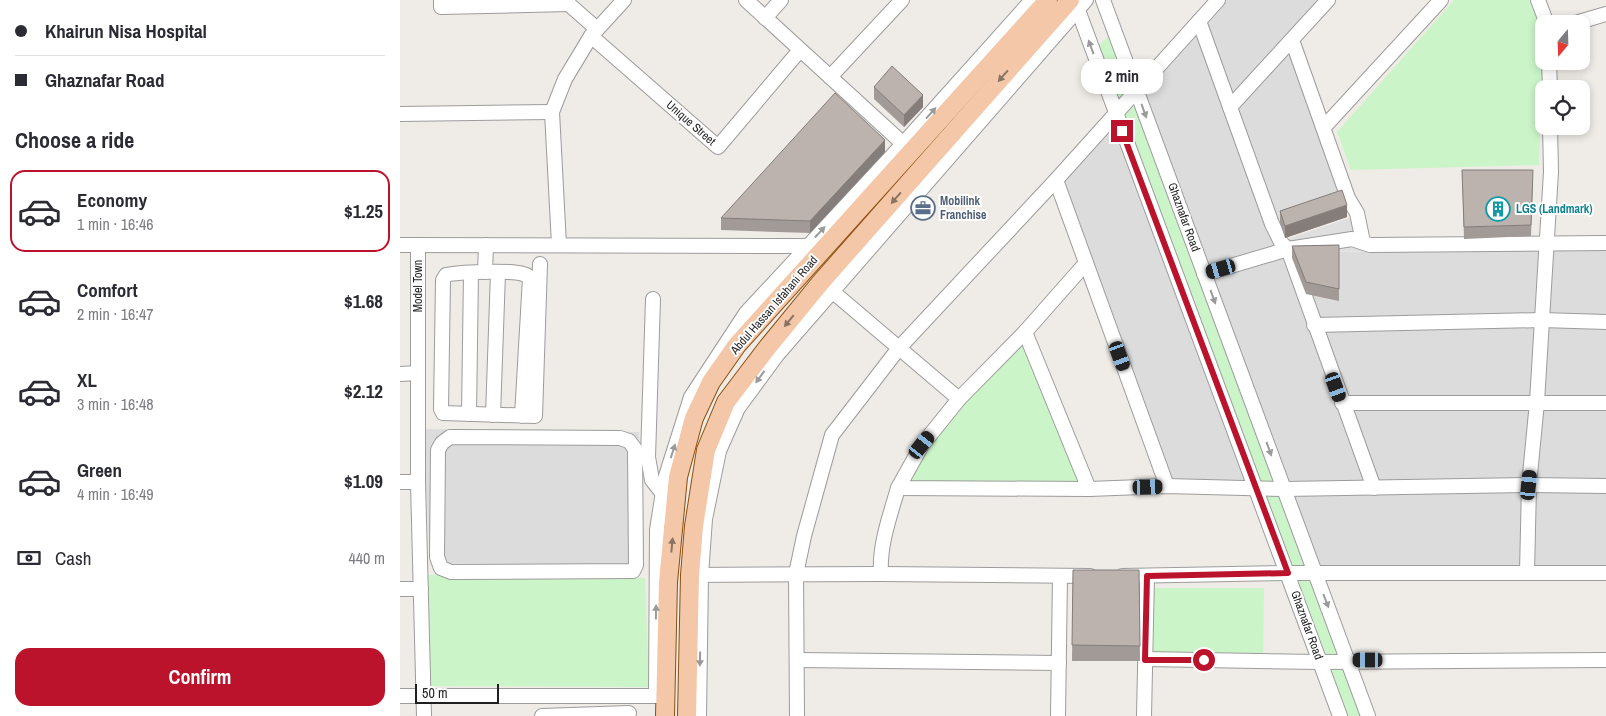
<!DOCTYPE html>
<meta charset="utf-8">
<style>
body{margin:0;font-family:"Archivo Narrow",sans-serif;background:#f2f2f3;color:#2b2b33;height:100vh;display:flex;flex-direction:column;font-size:19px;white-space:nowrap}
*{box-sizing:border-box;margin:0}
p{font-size:16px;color:#7c7c81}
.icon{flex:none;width:28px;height:28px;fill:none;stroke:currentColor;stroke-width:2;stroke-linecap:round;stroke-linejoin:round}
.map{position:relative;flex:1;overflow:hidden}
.sheet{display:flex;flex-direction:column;background:#fff;width:400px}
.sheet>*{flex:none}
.top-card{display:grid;align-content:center;height:110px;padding:0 15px;background:#fff}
.needle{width:32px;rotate:199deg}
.buttons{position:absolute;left:1135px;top:15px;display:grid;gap:10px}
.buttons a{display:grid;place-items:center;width:55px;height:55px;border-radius:10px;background:#fff;box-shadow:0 2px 8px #0003;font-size:25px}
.scale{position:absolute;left:15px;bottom:12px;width:84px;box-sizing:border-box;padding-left:5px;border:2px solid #1f1f1f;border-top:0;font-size:14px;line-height:18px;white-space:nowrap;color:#1f1f1f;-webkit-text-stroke:4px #fff;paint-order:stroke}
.end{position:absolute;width:22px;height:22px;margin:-11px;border:6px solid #bb132c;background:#fff;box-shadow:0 0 0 2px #fff}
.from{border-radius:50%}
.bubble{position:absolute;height:35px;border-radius:15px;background:#fff;box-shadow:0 2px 8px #0003;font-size:16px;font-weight:700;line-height:35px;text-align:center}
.car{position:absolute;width:15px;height:30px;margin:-15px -8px;border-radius:6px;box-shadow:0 0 4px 1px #0007;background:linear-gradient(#222 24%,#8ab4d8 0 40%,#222 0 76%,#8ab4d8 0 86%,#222 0)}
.top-card b{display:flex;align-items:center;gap:18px;height:48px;font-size:19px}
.top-card b+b{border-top:1px solid #e1e1e2}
.top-card i{width:12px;height:12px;background:#2b2b33}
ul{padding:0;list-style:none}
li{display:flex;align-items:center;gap:15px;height:82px;margin:0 10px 8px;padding:0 5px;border:2px solid transparent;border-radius:15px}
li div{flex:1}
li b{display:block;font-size:19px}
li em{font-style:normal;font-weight:700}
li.active{border-color:#bb132c}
li>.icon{width:45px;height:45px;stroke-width:1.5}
h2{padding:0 15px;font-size:22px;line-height:60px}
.pay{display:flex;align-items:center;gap:12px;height:55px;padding:0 15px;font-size:19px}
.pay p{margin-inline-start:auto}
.primary-button{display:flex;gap:10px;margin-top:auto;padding:10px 15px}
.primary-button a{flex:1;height:58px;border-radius:15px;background:#bb132c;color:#fff;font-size:20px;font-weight:700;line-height:58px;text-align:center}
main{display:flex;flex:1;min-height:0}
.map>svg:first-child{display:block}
.residential{fill:#dddcdc}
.park{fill:#cbf5c8}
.parking{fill:#dfdfdf}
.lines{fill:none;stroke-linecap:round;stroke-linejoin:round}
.minor-casing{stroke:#9c9c9c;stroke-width:16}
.major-casing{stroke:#8c4f0e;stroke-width:20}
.minor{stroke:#fff;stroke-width:14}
.major{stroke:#f3c7a7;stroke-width:18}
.wall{fill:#a29a96}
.shaded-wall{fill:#847d7a}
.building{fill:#bcb3af;stroke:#847d7a}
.oneway{fill:#9a9a9a}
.oneway2{fill:#897363}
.route{stroke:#bb132c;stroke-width:6}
.labels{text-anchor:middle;stroke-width:4;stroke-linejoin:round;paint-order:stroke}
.street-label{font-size:12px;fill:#1f1f1f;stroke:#fff}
.service-label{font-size:12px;font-weight:bold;fill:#4e5e75;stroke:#fff;text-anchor:start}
.culture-label{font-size:12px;font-weight:bold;fill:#0d838f;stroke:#fff;text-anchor:start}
</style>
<main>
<section class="sheet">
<div class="top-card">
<b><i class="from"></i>Khairun Nisa Hospital</b>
<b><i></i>Ghaznafar Road</b>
</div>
<h2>Choose a ride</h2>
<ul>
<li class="active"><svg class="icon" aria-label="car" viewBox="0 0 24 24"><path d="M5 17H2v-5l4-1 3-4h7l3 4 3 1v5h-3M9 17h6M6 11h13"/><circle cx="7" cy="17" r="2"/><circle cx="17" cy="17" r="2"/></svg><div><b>Economy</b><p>1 min · 16:46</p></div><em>$1.25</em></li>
<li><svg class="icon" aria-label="car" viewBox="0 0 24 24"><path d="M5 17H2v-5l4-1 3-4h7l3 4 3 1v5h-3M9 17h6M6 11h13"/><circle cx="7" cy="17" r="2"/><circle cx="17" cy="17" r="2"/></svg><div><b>Comfort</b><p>2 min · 16:47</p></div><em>$1.68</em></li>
<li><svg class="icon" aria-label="car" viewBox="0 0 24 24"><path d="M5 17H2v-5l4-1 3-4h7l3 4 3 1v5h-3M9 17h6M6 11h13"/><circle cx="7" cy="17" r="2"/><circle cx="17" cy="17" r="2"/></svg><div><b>XL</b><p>3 min · 16:48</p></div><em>$2.12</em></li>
<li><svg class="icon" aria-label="car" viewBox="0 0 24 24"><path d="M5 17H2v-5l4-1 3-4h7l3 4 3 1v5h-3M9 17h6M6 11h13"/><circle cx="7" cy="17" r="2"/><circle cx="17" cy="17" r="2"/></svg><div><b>Green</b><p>4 min · 16:49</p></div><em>$1.09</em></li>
</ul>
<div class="pay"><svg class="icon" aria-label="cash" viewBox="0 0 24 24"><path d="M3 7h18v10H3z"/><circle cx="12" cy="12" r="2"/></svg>Cash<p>440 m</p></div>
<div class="primary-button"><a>Confirm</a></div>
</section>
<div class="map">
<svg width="1206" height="716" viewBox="0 0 1206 716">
<rect width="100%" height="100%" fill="#efebe6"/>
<g class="residential">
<path d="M818 0H929L892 40 948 198 872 224 882 253 1206 247V573H915L737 90Z"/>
<path d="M715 113 856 488 767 486 656 180Z"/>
<path d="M23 429 239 432 242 566 30 563Z"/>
</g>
<g class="park">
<path d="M1054 0H1131L1139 20 1143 43 1139 165 951 170 937 132Z"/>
<path d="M714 30 967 716H943L693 52Z"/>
<path d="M625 332 689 489 498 488 522 445Z"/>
<path d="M26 575 245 578 249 687 30 686Z"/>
<path d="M754 588H864L863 656 754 654Z"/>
</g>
<path class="parking" d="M955 216 967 251 882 253 879 242Z"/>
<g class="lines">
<g class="minor-casing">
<g id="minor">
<path d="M41 0V7L169 4"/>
<path d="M164 0 197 29"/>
<path d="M346 0 510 150"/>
<path d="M703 0 968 716"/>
<path d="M1138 0 1147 24"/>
<path d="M675 2 940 716"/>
<path d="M365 18 381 0"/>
<path d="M799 21 872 224 882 244 888 249 974 488"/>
<path d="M1172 24 1206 14"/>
<path d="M191 36 318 147 400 50"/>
<path d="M892 40 948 198 957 213 963 242"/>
<path d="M1149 61 1150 89"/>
<path d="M430 77 502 0"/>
<path d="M830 107 928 0"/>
<path d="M0 114 152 112"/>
<path d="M924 127 1041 0"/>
<path d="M656 180 767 486"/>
<path d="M0 245 406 246"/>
<path d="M18 245V482L24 716"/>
<path d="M159 245 152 112 165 79 191 36 224 0"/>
<path d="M686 263 625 332 559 399 522 445 498 488 689 489 767 486 884 489 1129 485 1206 486"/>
<path d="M85 272 86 245"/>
<path d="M804 274 888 249 952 239 970 245 1206 243"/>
<path d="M426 286 559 399"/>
<path d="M253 299 248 457 252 480 263 494"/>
<path d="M914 325 1142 320 1206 322"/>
<path d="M625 332 689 489"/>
<path d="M0 374 17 373"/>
<path d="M942 403H1206"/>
<path d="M69 414 71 273"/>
<path d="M93 415 98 273"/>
<path d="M122 416 130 278C127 275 127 275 123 274 112 270 57 272 46 275L43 280 41 409 43 413 135 416 140 264"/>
<path d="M50 437 220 438 229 441 235 449 236 565 233 571 51 572 41 568 37 557 38 450 42 443Z"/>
<path d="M0 482H18"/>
<path d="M1127 573 1129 485 1137 402 1151 172 1150 126"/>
<path d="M481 574C479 545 490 516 498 488"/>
<path d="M290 575 481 574 690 576"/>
<path d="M722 576 888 573H1206"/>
<path d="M0 589H21"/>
<path d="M745 659 920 662 1206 660"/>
<path d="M397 660 659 663"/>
<path d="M0 696H264"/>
<path d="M256 696 257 530 265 479 291 397 346 313 503 144 632 0"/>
<path d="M142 716 229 713"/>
<path d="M299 716 301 575 305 519 319 451 338 408 377 355 686 0"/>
<path d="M397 716 396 574 404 536 432 435 499 348 656 180 818 0"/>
<path d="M658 716 660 576"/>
<path d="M744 716 747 576"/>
</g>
</g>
<g class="major-casing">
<g id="major">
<path d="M265 716 268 582 278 477 294 418 311 382 337 345 648 0"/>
<path d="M287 716 290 575 294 526 306 450 326 402 367 348 421 282 670 0"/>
</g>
</g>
<use href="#minor" class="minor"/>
<use href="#major" class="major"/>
</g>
<g class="wall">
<path d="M474 87 523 107 504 127 474 99Z"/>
<path d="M485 152 410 233 321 230V218Z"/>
<path d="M1062 170 1133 181 1131 236 1064 239Z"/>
<path d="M880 211 947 217 885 238 880 223Z"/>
<path d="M939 245V301L906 294 892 258V246Z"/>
<path d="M673 570H739L740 661H672Z"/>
</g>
<g class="shaded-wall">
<path d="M523 95V107L504 127V115Z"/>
<path d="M485 140V152L410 233V221Z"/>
<path d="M947 205V217L885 238V226Z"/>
</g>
<g class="building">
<path d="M492 66 523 95 504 115 474 87Z"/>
<path d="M435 93 485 140 410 221 321 218Z"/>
<path d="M1062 170H1133L1131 225 1064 227Z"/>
<path d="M942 190 947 205 885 226 880 211Z"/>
<path d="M939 245V289L906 282 892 246Z"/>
<path d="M673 570H739L740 646 672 645Z"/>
</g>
<defs><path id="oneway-solid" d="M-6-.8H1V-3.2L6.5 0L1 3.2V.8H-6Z" transform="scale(1.25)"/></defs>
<g class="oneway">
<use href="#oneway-solid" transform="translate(691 47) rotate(-110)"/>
<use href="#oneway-solid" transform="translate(744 111) rotate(70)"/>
<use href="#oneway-solid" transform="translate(531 113) rotate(-48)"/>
<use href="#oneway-solid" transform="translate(420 232) rotate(-47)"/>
<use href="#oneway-solid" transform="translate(813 297) rotate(70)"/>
<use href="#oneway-solid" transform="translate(360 377) rotate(126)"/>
<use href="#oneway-solid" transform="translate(869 449) rotate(70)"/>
<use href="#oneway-solid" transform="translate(273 451) rotate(-72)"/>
<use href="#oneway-solid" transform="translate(926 601) rotate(69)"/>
<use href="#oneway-solid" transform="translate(256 612) rotate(-89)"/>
<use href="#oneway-solid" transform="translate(300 659) rotate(91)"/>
</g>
<g class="oneway2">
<use href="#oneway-solid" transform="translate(603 76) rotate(131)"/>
<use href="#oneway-solid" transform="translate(496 198) rotate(131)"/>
<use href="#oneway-solid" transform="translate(389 321) rotate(129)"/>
<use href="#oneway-solid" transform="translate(272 545) rotate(-85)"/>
</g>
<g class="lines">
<path class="route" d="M722 131 888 573 747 576 745 660H804"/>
</g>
<defs>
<g id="office-ring" transform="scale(1.25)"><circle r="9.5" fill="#fff" stroke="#5c6f8a" stroke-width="1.5"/><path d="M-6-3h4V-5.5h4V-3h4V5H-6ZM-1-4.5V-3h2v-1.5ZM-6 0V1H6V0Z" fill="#5c6f8a"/></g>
<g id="building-ring" transform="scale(1.25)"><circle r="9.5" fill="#fff" stroke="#0f9aa8" stroke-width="1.5"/><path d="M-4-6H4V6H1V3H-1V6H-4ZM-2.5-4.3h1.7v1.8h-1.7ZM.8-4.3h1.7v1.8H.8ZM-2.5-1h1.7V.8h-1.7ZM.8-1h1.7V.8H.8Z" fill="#0f9aa8"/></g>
</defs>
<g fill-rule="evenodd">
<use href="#office-ring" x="523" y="208"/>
<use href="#building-ring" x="1098" y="209"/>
</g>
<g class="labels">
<g class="street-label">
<text transform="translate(291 123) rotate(41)" y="4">Unique Street</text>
<text transform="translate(784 217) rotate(70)" y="4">Ghaznafar Road</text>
<text transform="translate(18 286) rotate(-90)" y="4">Model Town</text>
<text transform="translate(374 305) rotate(-49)" y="4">Abdul Hassan Isfahani Road</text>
<text transform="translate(907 625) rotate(70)" y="4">Ghaznafar Road</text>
</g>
<g class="service-label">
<text x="540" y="205">Mobilink<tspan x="540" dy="14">Franchise</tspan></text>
</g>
<g class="culture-label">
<text x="1116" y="213">LGS (Landmark)</text>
</g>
</g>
</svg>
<div class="buttons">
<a><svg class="needle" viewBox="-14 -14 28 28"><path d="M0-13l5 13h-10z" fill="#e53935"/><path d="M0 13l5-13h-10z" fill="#7c7c81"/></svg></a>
<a><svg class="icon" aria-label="locate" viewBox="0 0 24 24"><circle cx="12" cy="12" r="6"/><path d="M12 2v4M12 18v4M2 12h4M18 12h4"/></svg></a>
</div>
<div class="scale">50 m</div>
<i class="end from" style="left:804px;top:660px"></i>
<i class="end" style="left:722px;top:131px"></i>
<div class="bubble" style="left:681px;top:59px;width:82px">2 min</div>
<i class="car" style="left:821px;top:269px;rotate:254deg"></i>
<i class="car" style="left:720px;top:356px;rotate:160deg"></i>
<i class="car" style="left:936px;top:387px;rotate:160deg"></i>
<i class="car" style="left:522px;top:445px;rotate:39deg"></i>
<i class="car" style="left:1129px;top:485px;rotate:6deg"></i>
<i class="car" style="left:748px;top:487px;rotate:88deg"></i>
<i class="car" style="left:968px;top:660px;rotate:270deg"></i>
</div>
</main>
